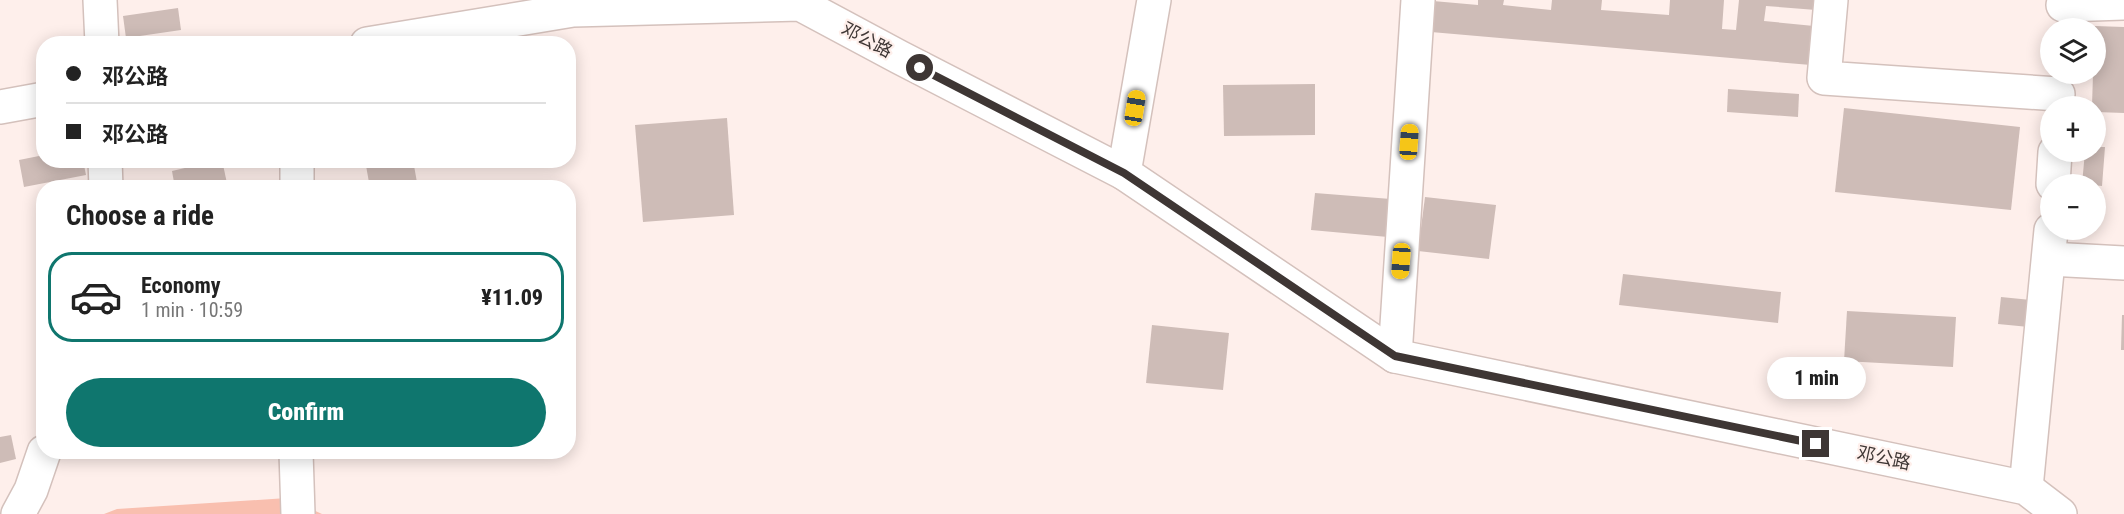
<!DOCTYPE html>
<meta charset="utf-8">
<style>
body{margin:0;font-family:"Roboto Condensed","Noto Sans SC",sans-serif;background:#f6f6f6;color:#222;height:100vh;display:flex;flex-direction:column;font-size:22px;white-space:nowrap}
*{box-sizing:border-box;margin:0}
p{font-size:20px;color:#767676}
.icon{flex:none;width:33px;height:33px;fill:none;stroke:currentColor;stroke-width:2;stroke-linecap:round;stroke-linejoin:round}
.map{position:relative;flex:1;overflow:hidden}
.sheet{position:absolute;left:36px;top:180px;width:540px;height:279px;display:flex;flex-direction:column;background:#fff;border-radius:24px;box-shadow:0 3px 15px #0003}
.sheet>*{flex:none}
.top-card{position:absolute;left:36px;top:36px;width:540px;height:132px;border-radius:24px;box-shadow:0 3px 15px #0003;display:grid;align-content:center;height:132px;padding:0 30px;background:#fff}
.tools{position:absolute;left:2040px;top:18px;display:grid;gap:12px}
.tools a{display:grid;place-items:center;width:66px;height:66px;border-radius:50%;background:#fff;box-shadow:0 3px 15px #0003;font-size:30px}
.end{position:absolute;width:27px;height:27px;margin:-14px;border:8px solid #3e3634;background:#fff;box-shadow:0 0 0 3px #fff}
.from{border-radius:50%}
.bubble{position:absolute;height:42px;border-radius:21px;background:#fff;box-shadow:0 3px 15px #0003;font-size:20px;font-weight:800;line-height:42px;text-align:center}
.car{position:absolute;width:18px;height:36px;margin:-18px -9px;border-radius:8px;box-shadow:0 0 4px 2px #0007;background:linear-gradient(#f5c518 24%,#345 0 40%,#f5c518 0 76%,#345 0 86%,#f5c518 0)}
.top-card b{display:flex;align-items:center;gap:21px;height:57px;font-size:22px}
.top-card b+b{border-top:2px solid #e0e0e0}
.top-card i{width:15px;height:15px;background:#222}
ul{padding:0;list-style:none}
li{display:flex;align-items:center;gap:18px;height:90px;margin:0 12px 9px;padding:0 18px;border:3px solid #e0e0e0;border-radius:24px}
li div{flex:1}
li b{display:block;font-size:22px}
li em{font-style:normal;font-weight:800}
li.on{border-color:#0f766e}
li>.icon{width:54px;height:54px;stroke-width:1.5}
h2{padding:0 30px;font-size:27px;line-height:72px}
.button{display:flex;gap:12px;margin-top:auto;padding:12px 30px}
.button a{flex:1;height:69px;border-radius:36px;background:#0f766e;color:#fff;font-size:24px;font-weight:800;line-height:69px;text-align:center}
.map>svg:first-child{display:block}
.green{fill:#f9bfaf}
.building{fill:#cebcb7}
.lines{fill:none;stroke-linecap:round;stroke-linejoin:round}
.minor-casing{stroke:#d4c1bc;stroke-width:36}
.minor{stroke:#fff;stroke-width:33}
.route{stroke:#3e3634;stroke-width:8}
.labels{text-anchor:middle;stroke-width:4.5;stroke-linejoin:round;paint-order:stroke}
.street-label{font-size:18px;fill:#3e3634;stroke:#feefeb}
</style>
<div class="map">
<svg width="2124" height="514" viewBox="0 0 2124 514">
<rect width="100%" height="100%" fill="#feefeb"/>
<path class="green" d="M287 498 322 514H104L117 509Z"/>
<g class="building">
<path d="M1478 0H1504L1503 5 1551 10 1552 0H1602L1601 10 1669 15 1670 0H1724L1722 29 1736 30 1739 0H1817L1816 10 1766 6 1764 21 1814 26 1811 65 1431 32 1433 1 1478 5Z"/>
<path d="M178 8 181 30 126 38 123 16Z"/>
<path d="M2095 26 2124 27V113L2096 112V106H2092L2093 74H2096Z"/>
<path d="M1315 84V135L1224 136 1223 85Z"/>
<path d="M1728 89 1799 94 1798 117 1727 112Z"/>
<path d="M1844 108 2020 127 2011 210 1835 192Z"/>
<path d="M727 118 734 215 643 222 635 125Z"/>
<path d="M2096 147H2105L2102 186 2082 184 2085 152H2096Z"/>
<path d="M44 155V160H83L86 175 24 187 19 160Z"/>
<path d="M219 160H222L228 188H175L172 171Z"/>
<path d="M365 160H413L418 188H370Z"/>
<path d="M1315 193 1391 199 1388 237 1311 230Z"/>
<path d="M1425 197 1496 205 1489 259 1418 251Z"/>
<path d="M1623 274 1781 292 1778 323 1619 305Z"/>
<path d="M2001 297 2031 300 2029 327 1998 324Z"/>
<path d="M1847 311 1956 317 1953 367 1844 361Z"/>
<path d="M2122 315H2124V350H2121Z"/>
<path d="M1152 325 1229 333 1223 390 1146 383Z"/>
<path d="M11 435 16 459 0 463V437Z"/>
</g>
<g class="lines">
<g class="minor-casing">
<g id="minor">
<path d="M100 0 102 44"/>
<path d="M1831 0 1824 78 2058 94"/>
<path d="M2063 5 2124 3"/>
<path d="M367 44 573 10 800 4 899 57 1124 173 1395 356 2026 488 2060 514"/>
<path d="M0 107 44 99"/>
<path d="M105 160 106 188"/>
<path d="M1124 173 1154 0"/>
<path d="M2053 184 2055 152"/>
<path d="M297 188V160"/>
<path d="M2049 259 2124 263"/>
<path d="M1395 356 1418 0"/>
<path d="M296 452 298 514"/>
<path d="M2026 488 2051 230"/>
<path d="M18 514 31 490 44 452"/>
</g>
</g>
<use href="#minor" class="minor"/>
</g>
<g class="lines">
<path class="route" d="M920 68 1124 173 1395 356 1816 444"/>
</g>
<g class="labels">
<g class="street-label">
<text transform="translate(867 40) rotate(28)" y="6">邓公路</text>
<text transform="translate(1884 458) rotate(12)" y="6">邓公路</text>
</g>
</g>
</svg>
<div class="tools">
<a><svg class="icon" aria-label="layers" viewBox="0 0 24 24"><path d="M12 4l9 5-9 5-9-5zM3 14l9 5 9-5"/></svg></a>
<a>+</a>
<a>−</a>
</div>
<i class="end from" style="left:920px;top:68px"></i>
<i class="end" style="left:1816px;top:444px"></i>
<div class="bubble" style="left:1767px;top:357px;width:99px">1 min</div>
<i class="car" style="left:1135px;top:108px;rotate:9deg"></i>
<i class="car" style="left:1409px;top:142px;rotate:4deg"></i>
<i class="car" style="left:1401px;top:261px;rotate:184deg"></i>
<div class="top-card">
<b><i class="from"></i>邓公路</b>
<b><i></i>邓公路</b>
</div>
<section class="sheet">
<h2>Choose a ride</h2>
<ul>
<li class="on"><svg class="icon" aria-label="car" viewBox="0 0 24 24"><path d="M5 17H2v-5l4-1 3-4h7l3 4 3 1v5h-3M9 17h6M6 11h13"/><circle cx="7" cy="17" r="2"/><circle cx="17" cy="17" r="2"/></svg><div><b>Economy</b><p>1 min · 10:59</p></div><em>¥11.09</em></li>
</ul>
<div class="button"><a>Confirm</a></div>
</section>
</div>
